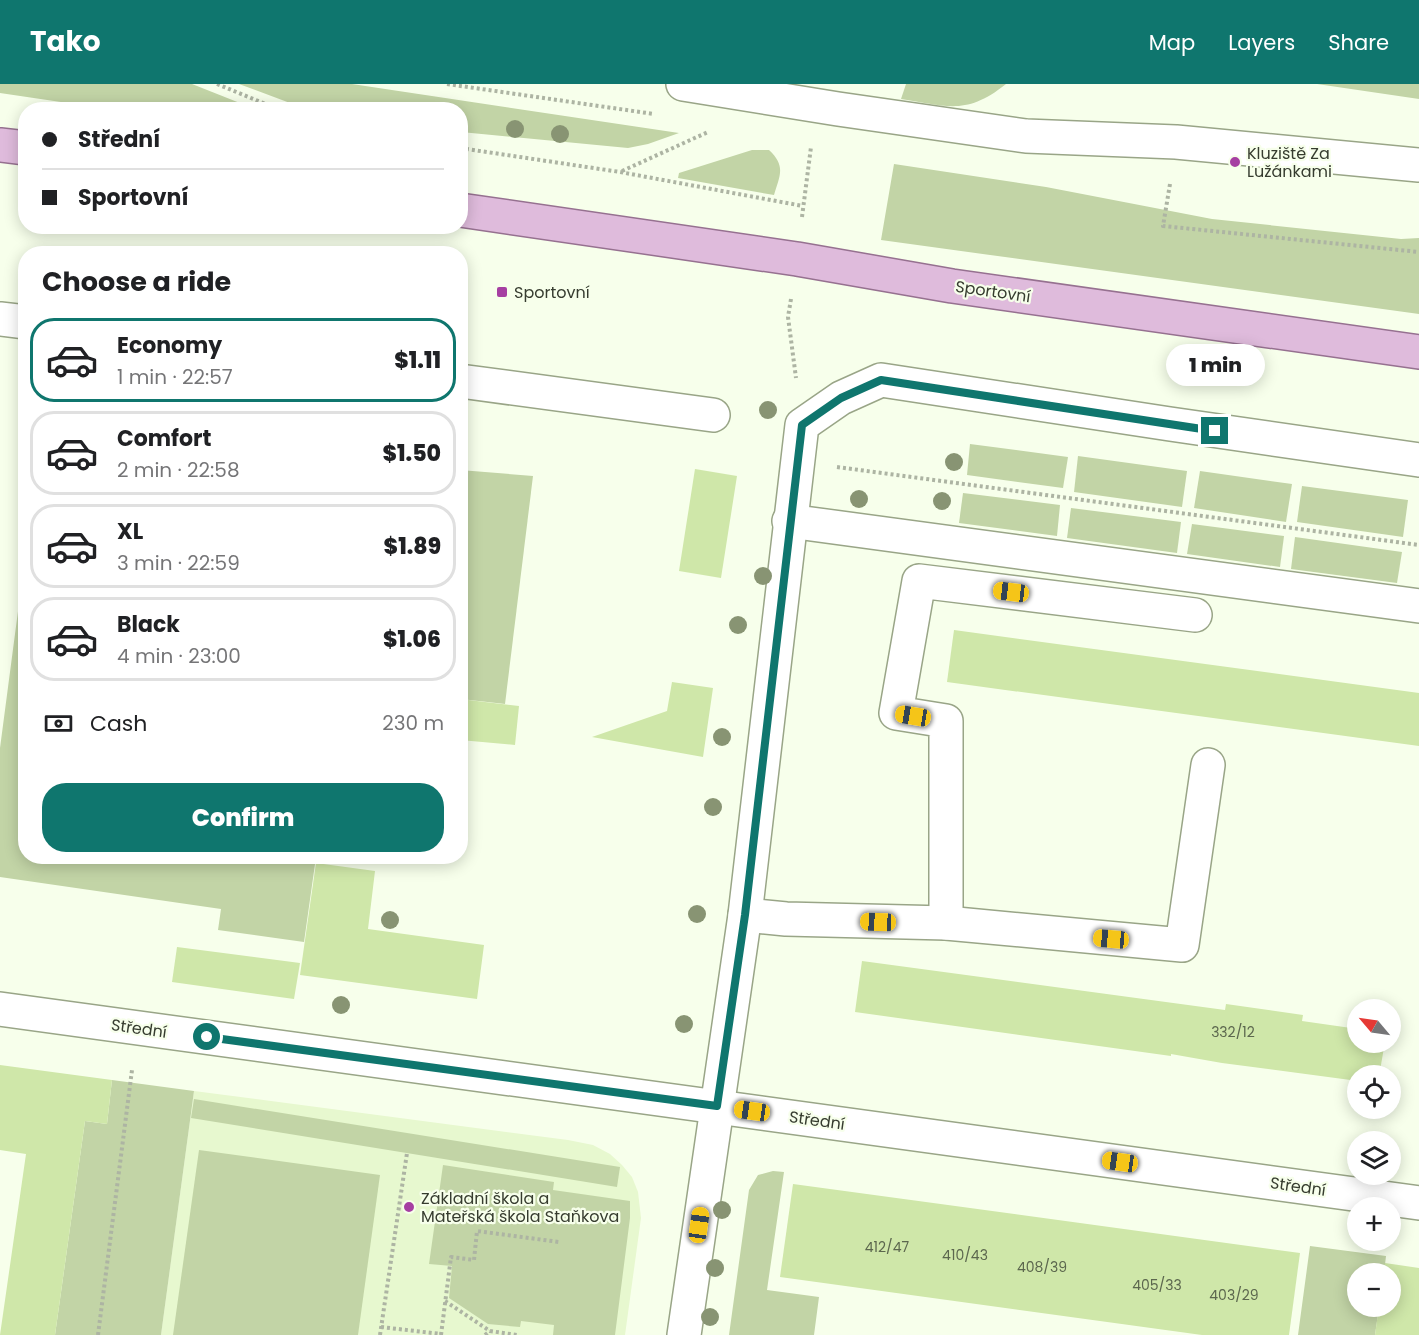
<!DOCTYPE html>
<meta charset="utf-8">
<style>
body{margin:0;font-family:Poppins,sans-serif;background:#f6f6f6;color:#202124;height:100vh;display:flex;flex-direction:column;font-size:22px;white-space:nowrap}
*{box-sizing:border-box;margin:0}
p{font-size:20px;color:#757577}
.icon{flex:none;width:33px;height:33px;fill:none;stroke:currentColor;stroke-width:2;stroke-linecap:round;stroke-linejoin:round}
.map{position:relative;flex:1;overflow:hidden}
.panel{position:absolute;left:18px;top:162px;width:450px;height:618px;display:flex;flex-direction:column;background:#fff;border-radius:24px;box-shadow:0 3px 15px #0003}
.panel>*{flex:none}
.guide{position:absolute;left:18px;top:18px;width:450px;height:132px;border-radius:24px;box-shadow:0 3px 15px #0003;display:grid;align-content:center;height:132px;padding:0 24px;background:#fff}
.needle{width:39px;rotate:299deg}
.buttons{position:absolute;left:1347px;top:915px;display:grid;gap:12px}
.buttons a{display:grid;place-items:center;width:54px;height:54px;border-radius:50%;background:#fff;box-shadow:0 3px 15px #0003;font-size:30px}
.end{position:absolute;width:27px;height:27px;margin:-14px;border:8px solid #0f766e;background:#fff;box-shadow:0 0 0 3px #fff}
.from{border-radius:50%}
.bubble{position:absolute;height:42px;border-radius:21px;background:#fff;box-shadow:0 3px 15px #0003;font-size:20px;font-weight:800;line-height:42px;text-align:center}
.car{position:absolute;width:18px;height:36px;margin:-18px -9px;border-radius:8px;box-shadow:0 0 4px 2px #0007;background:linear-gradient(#f5c518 24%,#345 0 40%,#f5c518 0 76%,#345 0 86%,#f5c518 0)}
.guide b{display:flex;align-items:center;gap:21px;height:57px;font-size:22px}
.guide b+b{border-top:2px solid #e0e0e0}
.guide i{width:15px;height:15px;background:#202124}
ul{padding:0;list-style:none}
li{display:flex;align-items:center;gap:18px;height:84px;margin:0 12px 9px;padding:0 12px;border:3px solid #e0e0e0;border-radius:24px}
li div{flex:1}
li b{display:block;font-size:22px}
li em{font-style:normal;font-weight:800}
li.current{border-color:#0f766e}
li>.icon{width:54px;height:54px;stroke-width:1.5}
h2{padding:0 24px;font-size:27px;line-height:72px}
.pay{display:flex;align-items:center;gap:15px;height:66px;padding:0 24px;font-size:22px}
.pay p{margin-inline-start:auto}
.primary-button{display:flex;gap:12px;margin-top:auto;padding:12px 24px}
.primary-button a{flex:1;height:69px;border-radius:24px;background:#0f766e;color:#fff;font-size:24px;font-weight:800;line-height:69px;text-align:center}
header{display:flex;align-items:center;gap:36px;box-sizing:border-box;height:84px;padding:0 30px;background:#0f766e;color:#fff}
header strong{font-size:28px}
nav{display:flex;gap:33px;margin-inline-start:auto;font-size:21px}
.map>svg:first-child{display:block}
.built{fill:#e7f8cf}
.green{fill:#c2d4a6}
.building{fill:#cfe7a9}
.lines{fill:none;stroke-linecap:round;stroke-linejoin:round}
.minor-casing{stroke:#99a587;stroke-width:36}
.major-casing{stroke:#967190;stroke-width:36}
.path{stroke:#adb4a3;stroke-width:4;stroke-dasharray:3 3;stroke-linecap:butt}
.minor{stroke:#fff;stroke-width:33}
.major{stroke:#dfbbdc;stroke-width:33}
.tree{fill:#889473}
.route{stroke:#0f766e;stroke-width:8}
.poi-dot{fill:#a63fa2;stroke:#f7ffeb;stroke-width:2}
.labels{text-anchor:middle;stroke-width:4.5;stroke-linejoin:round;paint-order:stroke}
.number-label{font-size:14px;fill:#5c674e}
.poi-label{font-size:16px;fill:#363c2f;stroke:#f7ffeb;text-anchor:start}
.street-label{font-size:16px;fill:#363c2f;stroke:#f7ffeb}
</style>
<header>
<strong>Tako</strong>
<nav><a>Map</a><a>Layers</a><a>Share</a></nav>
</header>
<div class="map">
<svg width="1419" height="1251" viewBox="0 0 1419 1251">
<rect width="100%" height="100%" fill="#f7ffeb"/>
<path class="built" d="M194 1007 568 1056 593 1061 610 1070 622 1081 632 1093 638 1108 641 1134 625 1251H161Z"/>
<g class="green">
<path d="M0 0H192L255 25H108L0 9Z"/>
<path d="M239 0H352L679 49 648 60 628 64 461 48 460 26 306 25Z"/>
<path d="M906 0H1006C966 32 947 22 901 15Z"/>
<path d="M1317 0H1419V15Z"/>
<path d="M752 66H769C786 82 780 91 774 111L678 94 679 89Z"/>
<path d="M894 80 1046 103 1212 135 1401 155 1419 154V230L881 156Z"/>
<path d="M970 360 1068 373 1063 404 967 391Z"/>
<path d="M1078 372 1187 387 1182 423 1074 408Z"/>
<path d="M460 386 533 392 505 620 461 615Z"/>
<path d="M1200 387 1292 400 1286 438 1194 424Z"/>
<path d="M1302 402 1408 416 1403 453 1297 438Z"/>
<path d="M963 409 1060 421 1057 452 959 439Z"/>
<path d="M1071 424 1181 438 1177 469 1067 454Z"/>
<path d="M1192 440 1284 452 1280 483 1187 470Z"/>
<path d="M1295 453 1402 468 1397 499 1291 485Z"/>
<path d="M25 474 26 772 316 773 304 858 218 846 221 825 0 793V664Z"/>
<path d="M112 996 194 1007 161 1251H55L85 1037 107 1040Z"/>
<path d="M194 1015 620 1083 617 1103 191 1034Z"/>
<path d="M199 1066 380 1091 358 1251H173Z"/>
<path d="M443 1081 554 1098 553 1106 630 1117V1134L615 1251H553L554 1241 521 1237 520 1243 488 1240 449 1214 452 1182 429 1180Z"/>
<path d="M773 1087 784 1088 767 1206 819 1213 814 1251H729L749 1106 758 1091Z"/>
<path d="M1310 1162 1386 1172 1384 1189 1358 1190V1222L1379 1223 1375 1251H1298Z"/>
</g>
<g class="building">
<path d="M695 385 737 392 721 494 679 487Z"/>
<path d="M954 546 1419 609V662L947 598Z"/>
<path d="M672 598 713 604 703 673 592 653 667 627Z"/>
<path d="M460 615 519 622 515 661 460 656Z"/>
<path d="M316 779 375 787 368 845 484 861 477 915 300 891Z"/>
<path d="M177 863 300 879 294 915 172 898Z"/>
<path d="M862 877 1225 926 1226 920 1303 931 1302 937 1358 945V958H1385L1379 992H1358V997L1222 979 1171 970V972L855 928Z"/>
<path d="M0 981 112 996 107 1040 85 1037 55 1251H0L26 1070 0 1066Z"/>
<path d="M793 1100 1300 1169 1289 1251H1202L780 1193Z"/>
<path d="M1385 1179 1419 1184V1251H1375L1379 1222H1390V1190H1384Z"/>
</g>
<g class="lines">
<g class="minor-casing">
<g id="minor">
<path d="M683 0 838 25 1026 52 1176 58 1419 81"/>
<path d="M0 235 26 238"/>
<path d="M460 297 713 331"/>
<path d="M789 437 1419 522"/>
<path d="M745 831 786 835 946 839 1182 861 1208 681"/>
<path d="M946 839V637L896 629 919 497 1195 531"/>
<path d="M0 925 1419 1119"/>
<path d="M684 1251 745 831 802 341 841 314 881 296 1170 340 1419 376"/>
</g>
</g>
<g class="major-casing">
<g id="major">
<path d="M0 61 26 64"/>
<path d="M460 126 797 175 952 202 1419 268"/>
</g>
</g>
<g class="path">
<path d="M217 0 280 26"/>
<path d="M447 0 654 30"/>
<path d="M460 64 620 88 803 122"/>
<path d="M622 87 708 48"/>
<path d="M1170 100 1163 142 1419 168"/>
<path d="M802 133 811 63"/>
<path d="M791 215 788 233 796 294"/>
<path d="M837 383 1419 461"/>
<path d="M445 1217 490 1247 517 1251"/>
<path d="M381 1243 441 1250"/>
<path d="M98 1251 132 986"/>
<path d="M380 1251 407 1069"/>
<path d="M441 1251 451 1173 474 1176 477 1147 559 1158"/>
<path d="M485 1251 490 1247"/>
</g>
<use href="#minor" class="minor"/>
<use href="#major" class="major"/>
</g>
<g class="tree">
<circle cx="515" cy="45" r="9"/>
<circle cx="560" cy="50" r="9"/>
<circle cx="768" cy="326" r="9"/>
<circle cx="954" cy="378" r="9"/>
<circle cx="859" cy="415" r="9"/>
<circle cx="942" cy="417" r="9"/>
<circle cx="763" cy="492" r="9"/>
<circle cx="738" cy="541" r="9"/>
<circle cx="722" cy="653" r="9"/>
<circle cx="713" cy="723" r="9"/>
<circle cx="697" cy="830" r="9"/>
<circle cx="390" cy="836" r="9"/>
<circle cx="341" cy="921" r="9"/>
<circle cx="684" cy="940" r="9"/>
<circle cx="722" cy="1126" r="9"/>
<circle cx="715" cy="1184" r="9"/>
<circle cx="710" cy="1233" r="9"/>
</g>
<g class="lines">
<path class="route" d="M207 953 717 1022 745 831 802 341 841 314 881 296 1215 347"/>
</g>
<g class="poi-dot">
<circle cx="1235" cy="78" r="6"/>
<rect x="496" y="202" width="12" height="12" rx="3"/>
<circle cx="409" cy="1123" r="6"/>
</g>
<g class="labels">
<g class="number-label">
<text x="1233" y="953">332/12</text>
<text x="887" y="1168">412/47</text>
<text x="965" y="1176">410/43</text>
<text x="1042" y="1188">408/39</text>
<text x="1157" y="1206">405/33</text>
<text x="1234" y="1216">403/29</text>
</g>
<g class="poi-label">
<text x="1247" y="75">Kluziště Za<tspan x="1247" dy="18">Lužánkami</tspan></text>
<text x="514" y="214">Sportovní</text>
<text x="421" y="1120">Základní škola a<tspan x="421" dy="18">Mateřská škola Staňkova</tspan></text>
</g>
<g class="street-label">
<text transform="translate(993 207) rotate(8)" y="6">Sportovní</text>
<text transform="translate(139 944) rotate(8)" y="6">Střední</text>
<text transform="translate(817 1036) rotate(8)" y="6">Střední</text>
<text transform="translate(1298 1102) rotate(8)" y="6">Střední</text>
</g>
</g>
</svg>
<div class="buttons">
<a><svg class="needle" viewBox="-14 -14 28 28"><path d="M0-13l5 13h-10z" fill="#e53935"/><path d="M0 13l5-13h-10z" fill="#757577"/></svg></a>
<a><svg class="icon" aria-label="locate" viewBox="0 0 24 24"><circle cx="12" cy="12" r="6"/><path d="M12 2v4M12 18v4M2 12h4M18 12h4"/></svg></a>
<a><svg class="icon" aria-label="layers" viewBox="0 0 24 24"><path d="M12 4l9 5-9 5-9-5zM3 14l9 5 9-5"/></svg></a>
<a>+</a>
<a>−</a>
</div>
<i class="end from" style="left:207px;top:953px"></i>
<i class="end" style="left:1215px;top:347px"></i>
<div class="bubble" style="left:1166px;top:260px;width:99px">1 min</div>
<i class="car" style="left:1011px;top:508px;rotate:277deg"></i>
<i class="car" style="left:913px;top:632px;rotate:279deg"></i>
<i class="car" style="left:878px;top:838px;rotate:272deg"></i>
<i class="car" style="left:1111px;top:855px;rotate:275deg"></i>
<i class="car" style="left:752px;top:1027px;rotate:278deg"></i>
<i class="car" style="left:1120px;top:1078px;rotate:278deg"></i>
<i class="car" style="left:699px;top:1141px;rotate:8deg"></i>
<div class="guide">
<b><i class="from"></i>Střední</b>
<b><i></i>Sportovní</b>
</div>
<section class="panel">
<h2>Choose a ride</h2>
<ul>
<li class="current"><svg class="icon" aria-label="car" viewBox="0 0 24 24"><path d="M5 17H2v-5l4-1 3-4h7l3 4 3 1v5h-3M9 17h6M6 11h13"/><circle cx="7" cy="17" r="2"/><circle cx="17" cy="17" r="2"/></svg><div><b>Economy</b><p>1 min · 22:57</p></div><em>$1.11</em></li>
<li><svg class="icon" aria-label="car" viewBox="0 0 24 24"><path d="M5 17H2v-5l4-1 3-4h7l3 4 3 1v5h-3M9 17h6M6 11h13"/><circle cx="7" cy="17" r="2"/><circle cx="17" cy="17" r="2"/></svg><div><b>Comfort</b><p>2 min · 22:58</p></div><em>$1.50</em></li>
<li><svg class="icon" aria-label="car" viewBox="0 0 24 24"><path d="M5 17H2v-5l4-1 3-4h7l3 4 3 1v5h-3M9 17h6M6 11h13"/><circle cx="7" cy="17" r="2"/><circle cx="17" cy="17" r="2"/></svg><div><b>XL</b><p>3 min · 22:59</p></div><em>$1.89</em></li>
<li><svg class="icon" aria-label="car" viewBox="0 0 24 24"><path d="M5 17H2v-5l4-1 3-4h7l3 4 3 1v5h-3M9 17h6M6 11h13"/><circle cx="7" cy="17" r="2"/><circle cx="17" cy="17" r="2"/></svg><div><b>Black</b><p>4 min · 23:00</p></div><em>$1.06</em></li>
</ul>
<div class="pay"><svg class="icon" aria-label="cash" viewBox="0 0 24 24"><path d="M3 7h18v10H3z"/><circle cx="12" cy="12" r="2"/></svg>Cash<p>230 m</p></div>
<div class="primary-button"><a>Confirm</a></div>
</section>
</div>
